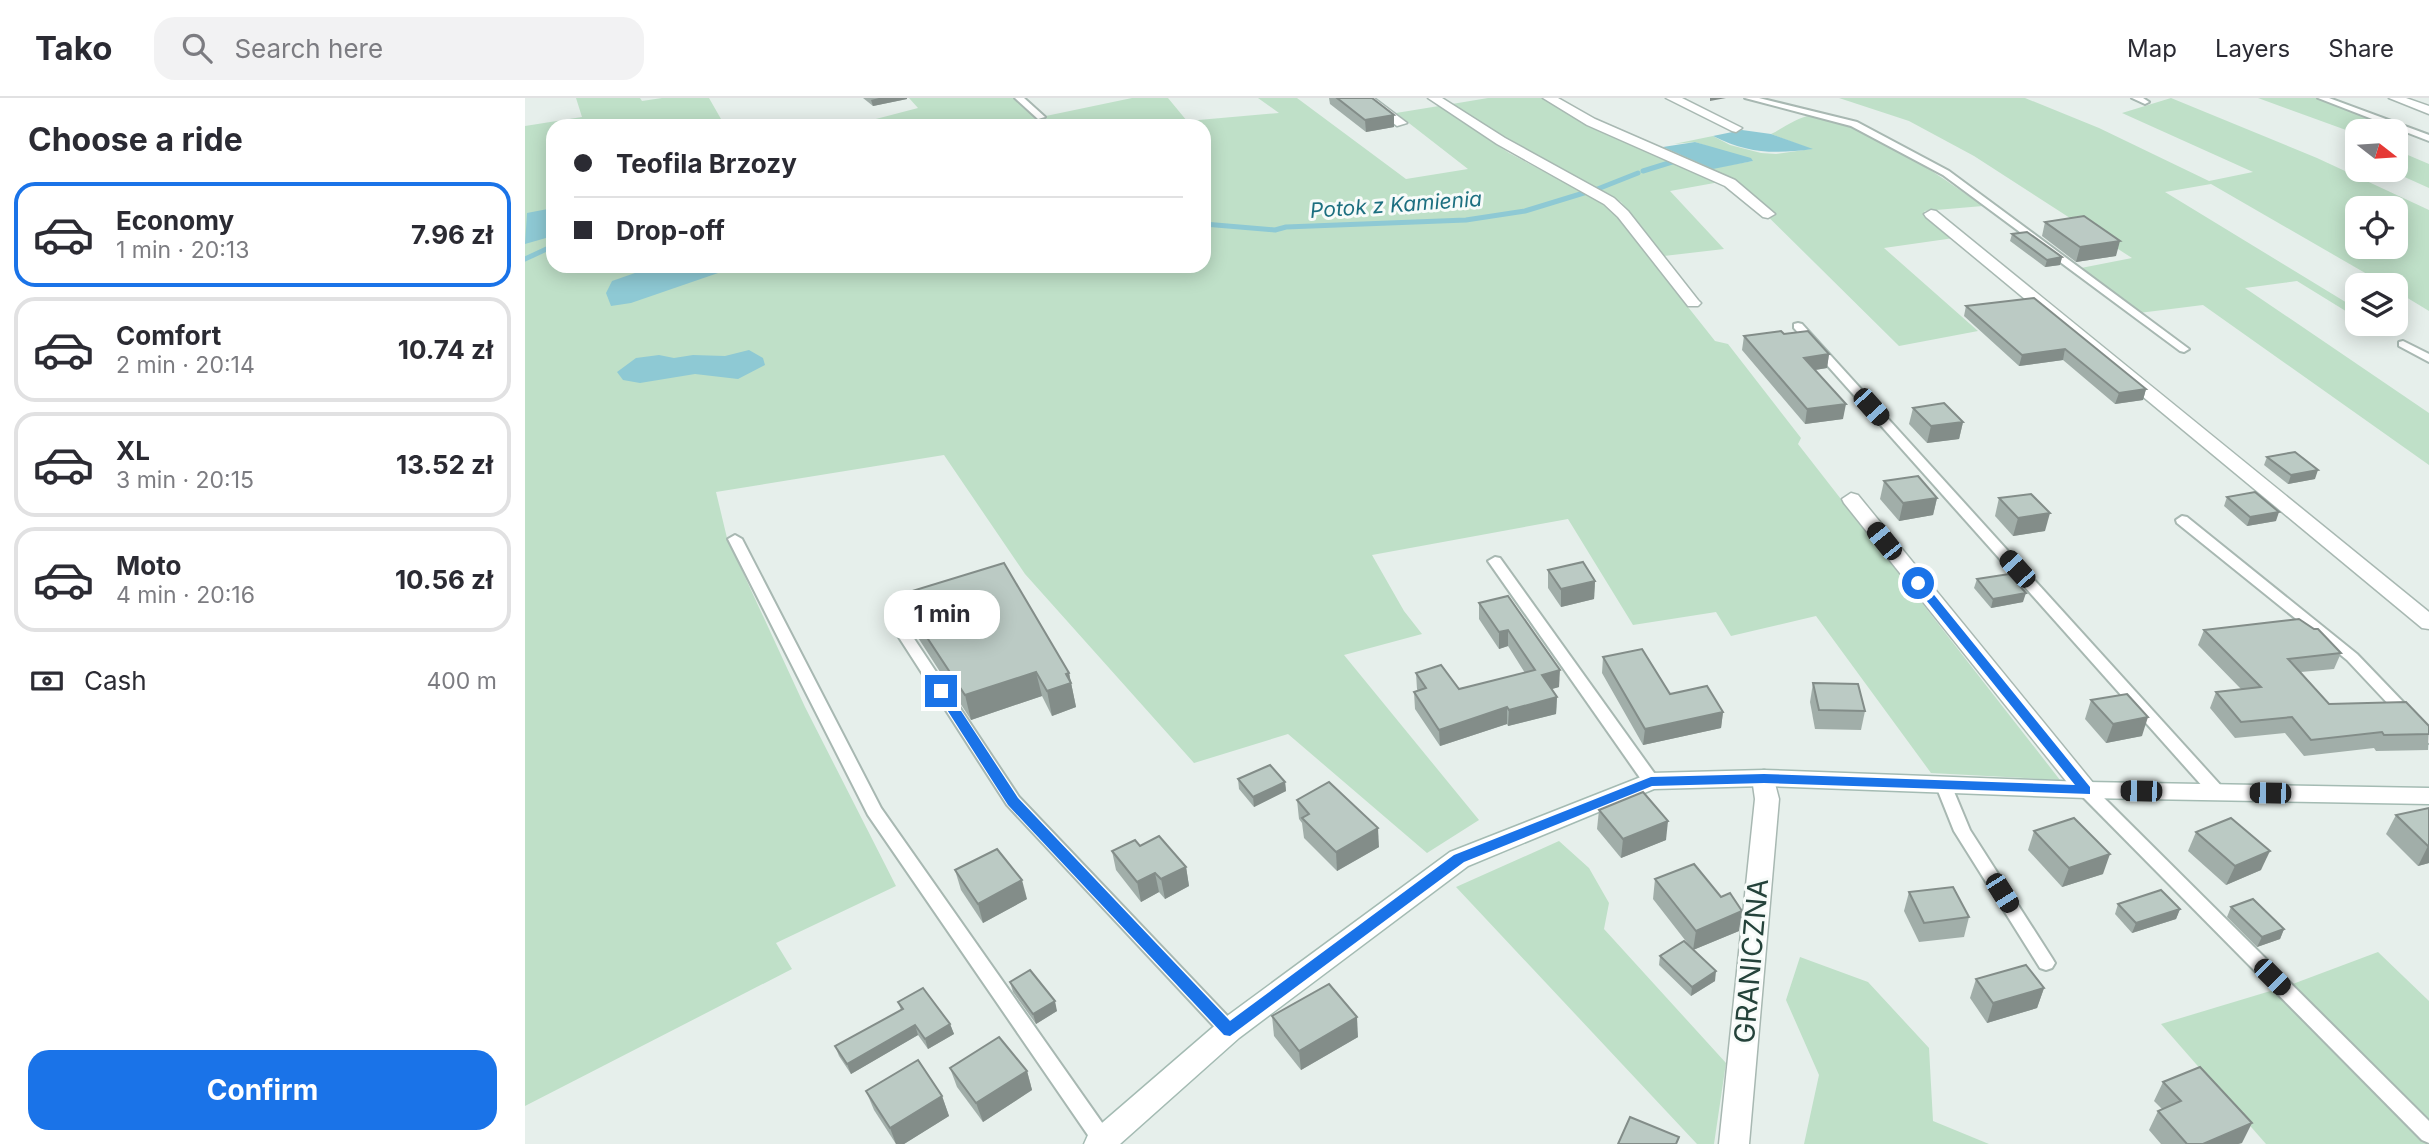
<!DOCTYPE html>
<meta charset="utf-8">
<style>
body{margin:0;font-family:Inter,sans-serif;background:#f2f2f3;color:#2b2b33;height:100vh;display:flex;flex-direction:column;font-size:26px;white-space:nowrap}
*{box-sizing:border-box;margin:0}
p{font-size:23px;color:#7c7c81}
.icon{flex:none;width:38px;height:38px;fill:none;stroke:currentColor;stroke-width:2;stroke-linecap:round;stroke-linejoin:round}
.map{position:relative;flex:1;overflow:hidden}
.panel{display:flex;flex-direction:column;background:#fff;width:525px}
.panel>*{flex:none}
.hud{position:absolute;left:21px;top:21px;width:665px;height:154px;border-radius:21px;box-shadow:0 4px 18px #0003;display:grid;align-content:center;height:154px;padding:0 28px;background:#fff}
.needle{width:46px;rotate:107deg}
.buttons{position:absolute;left:1820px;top:21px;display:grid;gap:14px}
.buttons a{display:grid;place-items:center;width:63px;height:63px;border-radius:14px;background:#fff;box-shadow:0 4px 18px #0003;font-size:35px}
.end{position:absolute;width:32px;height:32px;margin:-16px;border:9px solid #1a73e8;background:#fff;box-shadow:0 0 0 4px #fff}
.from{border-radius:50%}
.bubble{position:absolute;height:49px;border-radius:21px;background:#fff;box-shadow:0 4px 18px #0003;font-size:23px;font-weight:700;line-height:49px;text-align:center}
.car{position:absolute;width:21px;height:42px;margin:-21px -10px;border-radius:9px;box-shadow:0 0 5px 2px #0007;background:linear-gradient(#222 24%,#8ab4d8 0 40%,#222 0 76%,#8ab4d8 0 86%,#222 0)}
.hud b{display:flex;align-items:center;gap:24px;height:66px;font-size:26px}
.hud b+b{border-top:2px solid #e1e1e2}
.hud i{width:18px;height:18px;background:#2b2b33}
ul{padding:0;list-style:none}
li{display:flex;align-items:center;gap:21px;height:105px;margin:0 14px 10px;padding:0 14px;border:4px solid #e1e1e2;border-radius:21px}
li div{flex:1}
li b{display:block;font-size:26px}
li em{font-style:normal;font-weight:700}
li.active{border-color:#1a73e8}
li>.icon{width:63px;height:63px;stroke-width:1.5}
h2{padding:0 28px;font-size:32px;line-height:84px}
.pay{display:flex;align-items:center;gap:18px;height:77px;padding:0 28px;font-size:26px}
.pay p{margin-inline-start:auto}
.action{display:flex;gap:14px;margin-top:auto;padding:14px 28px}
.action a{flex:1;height:80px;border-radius:21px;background:#1a73e8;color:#fff;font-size:28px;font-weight:700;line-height:80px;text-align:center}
header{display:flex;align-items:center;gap:42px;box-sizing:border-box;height:98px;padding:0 35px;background:#fff;border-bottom:2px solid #e1e1e2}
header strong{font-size:33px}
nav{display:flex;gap:38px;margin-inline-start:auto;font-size:24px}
.search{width:490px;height:63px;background:#f2f2f3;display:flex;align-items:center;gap:18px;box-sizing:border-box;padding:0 24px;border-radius:21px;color:#7c7c81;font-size:26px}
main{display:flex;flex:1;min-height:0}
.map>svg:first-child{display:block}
.green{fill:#bfe0c8;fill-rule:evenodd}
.water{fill:#8ec9d4}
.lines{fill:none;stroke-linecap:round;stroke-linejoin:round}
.stream{stroke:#8ec9d4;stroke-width:5}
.lane-casing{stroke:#a8b8b2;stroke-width:4}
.street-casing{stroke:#a8b8b2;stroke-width:3}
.secondary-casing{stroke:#a4bbb3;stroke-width:3}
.lane{fill:#fff;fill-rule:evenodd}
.street{fill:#fff;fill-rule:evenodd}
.secondary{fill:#fff;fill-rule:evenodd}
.wall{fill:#a1aea9}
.shaded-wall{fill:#838d89}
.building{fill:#bbcac4;stroke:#838d89;stroke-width:2}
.route{fill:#1a73e8}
.labels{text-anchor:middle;stroke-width:6;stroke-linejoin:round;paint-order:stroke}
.far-water-label{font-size:21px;font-style:italic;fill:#1c6f80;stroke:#f7fbf9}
.near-street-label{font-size:28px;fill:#24423a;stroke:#f7fbf9}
</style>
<header>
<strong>Tako</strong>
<div class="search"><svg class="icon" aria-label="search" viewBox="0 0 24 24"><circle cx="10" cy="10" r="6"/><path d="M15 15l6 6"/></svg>Search here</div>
<nav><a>Map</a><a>Layers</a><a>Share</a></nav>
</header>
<main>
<section class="panel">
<h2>Choose a ride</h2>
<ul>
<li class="active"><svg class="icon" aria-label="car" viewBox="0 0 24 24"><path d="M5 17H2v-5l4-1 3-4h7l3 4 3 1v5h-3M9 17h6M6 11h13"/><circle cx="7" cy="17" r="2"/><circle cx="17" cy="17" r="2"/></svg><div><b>Economy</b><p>1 min · 20:13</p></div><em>7.96 zł</em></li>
<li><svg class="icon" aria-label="car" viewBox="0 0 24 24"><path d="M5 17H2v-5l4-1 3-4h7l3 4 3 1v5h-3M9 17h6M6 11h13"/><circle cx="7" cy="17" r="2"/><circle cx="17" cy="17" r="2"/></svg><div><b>Comfort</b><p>2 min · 20:14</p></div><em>10.74 zł</em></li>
<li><svg class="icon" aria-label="car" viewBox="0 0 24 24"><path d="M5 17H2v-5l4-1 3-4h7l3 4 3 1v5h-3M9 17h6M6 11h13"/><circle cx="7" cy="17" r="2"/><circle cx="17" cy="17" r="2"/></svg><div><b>XL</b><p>3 min · 20:15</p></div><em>13.52 zł</em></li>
<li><svg class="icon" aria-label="car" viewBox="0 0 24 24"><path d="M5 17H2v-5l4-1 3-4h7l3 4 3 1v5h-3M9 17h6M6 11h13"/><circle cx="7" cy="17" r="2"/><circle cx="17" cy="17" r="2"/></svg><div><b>Moto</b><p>4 min · 20:16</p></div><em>10.56 zł</em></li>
</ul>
<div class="pay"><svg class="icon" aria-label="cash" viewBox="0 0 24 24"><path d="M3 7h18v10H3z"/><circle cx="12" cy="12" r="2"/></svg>Cash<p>400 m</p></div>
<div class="action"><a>Confirm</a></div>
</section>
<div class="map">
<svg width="1904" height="1046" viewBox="0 0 1904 1046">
<rect width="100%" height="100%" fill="#e6efeb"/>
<g class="green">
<path d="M51 0H115L117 3 137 0H184L200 28H28V168H679V28H324L393 10 384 0H494L516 19 607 0H643L662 23 754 15 733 0H772L881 81 943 71 871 15 914 8 984 55 1071 101 1090 117 1190 243 1203 246 1276 340 1273 346 1535 682 1406 675 1291 518 1206 538 1191 514 1108 527 1043 421 847 457 879 513 897 536 819 557 954 722 902 755 763 636 669 665 500 476 419 357 191 394 202 440 280 609 371 788 251 845 267 871 0 1008V28L57 19Z"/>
<path d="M963 0H1029L1068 21 1132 50 1138 49 1188 70 1228 63 1170 44 1149 46 1188 38 1205 47 1236 55 1251 56 1286 51 1246 36C1257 31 1274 18 1285 18 1331 18 1420 81 1458 108L1399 113 1429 140 1359 150 1453 233 1374 248 1206 82 1145 93 1199 151 1139 158 1096 104 969 34 927 6Z"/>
<path d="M1314 0H1500L1574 30 1684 83 1728 74 1597 15 1646 0 1792 60 1904 112V213L1871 193V187H1861L1686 86 1640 94 1832 211V220L1772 183 1720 190 1904 315V367L1678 207 1614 215 1556 170 1607 160 1449 58 1384 23ZM1832 110H1871V149H1832Z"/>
<path d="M1733 0H1792L1881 34 1871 36V33H1832V36Z"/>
<path d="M1871 52 1904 66V90L1864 72H1871Z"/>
<path d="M1034 743 1064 770 1084 805 1079 831 1201 965 1189 1046H1172L931 789Z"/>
<path d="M1853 854 1904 903V1026L1765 887Z"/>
<path d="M1275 859 1343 884 1404 950 1408 1023 1464 1046H1279L1294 977 1261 902Z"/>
<path d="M1752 891 1904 1045V1046H1741L1636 926Z"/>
</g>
<g class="water">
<path d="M1217 32 1246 36 1288 51C1249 56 1224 56 1188 38Z"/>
<path d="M1170 44 1226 60 1228 63 1188 71 1138 49Z"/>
<path d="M28 110V138L0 146 2 115Z"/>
<path d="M130 168H193L196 174 106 205 86 208 81 195 87 183Z"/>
<path d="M224 252 238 260 240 267 213 281 170 276 115 285 98 282 92 274 111 260 134 257 149 260 168 257 200 258Z"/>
</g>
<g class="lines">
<g class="stream">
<path d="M1118 73 1147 64"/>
<path d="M1070 92 1113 75"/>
<path d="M679 126 750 132 761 129 941 122 1000 113 1062 94"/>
<path d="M0 161 28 148"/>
</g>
<g class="lane-casing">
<g id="lane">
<path d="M490 0H499L520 19 513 21Z"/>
<path d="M1220 0H1234L1332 24 1424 73 1664 251 1659 254 1655 253 1418 77 1326 28Z"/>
<path d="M1607 0H1618L1624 4 1620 6Z"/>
<path d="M1793 0H1804L1904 37V43Z"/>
<path d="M1273 225 1277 226 1699 691 1701 695 1699 699H1687L1269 230V226Z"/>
<path d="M1878 243 1904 256V264L1874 248V244Z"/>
<path d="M1657 418 1662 419 1832 556 1904 631V645L1899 644 1822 562 1652 425 1651 422Z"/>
<path d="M210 437 217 441 356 710 585 1036 588 1042 586 1046H569L343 717 203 441Z"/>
<path d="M970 459 975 460 1132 679 1134 683 1132 687H1120L963 463Z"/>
<path d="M373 523 378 524 494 699 711 927 713 932 711 937 704 940 697 937 482 707 366 527Z"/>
<path d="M1419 682 1425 684 1445 732 1527 860 1530 865 1527 870 1521 872 1515 870 1429 733 1411 688 1413 684Z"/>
<path d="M1561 686 1567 688 1904 1023V1045L1897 1042 1555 696 1553 692 1555 688Z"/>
</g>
</g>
<g class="street-casing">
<g id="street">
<path d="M835 0H849L882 25 872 28Z"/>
<path d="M903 0H917L980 40 1089 100 1103 113 1173 202 1176 205 1173 208H1163L1093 119 1079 106 972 46Z"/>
<path d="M1018 0H1033L1070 21 1210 82 1250 116 1243 120 1238 119 1200 88 1062 27Z"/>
<path d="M1141 0H1157L1217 30 1211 34 1207 33Z"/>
<path d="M1864 0H1881L1904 8V16Z"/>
<path d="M1406 112 1411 113 1904 514V531L1897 530 1401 119 1399 116Z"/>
<path d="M1326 395 1333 397 1569 686 1573 692 1569 698 1561 700 1553 698 1319 405 1317 401Z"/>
<path d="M1239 672 1247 674 1254 701 1224 1046H1194L1230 701 1227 680 1231 674Z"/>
</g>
</g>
<g class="secondary-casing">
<path id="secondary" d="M1239 672 1561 684 1904 690V706L1561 700 1239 688 1129 691 943 768 714 940 595 1046H559L563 1037 694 924 925 754 1126 675Z"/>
</g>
<use href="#lane" class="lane"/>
<use href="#street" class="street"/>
<use href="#secondary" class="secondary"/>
</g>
<g class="wall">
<path d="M338 0H382V1L348 8Z"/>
<path d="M804 0H847L869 29 841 34 805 6Z"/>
<path d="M1520 124 1591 158 1551 164 1517 138Z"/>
<path d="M1487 136 1537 159 1535 167 1520 169 1485 143Z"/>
<path d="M1509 200 1621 291 1618 302 1590 306 1538 262 1494 268 1439 218 1441 208Z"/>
<path d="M1259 236 1304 256 1302 270 1290 272 1318 321 1280 326 1217 252 1219 238Z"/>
<path d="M1388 310 1438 324 1434 341 1402 345 1384 326Z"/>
<path d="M1742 359 1790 381 1763 386 1739 367Z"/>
<path d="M1359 383 1412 400 1408 417 1374 423 1355 401Z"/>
<path d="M1702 399 1751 423 1722 428 1699 408Z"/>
<path d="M1474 400 1520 433 1488 438 1470 418Z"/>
<path d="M1023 472 1070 483 1069 501 1036 509 1023 490Z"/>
<path d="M1452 481 1498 504 1466 510 1449 490Z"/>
<path d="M374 497 544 575 551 609 527 618 517 598 446 622 381 521Z"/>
<path d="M983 498 1034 589 1026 591 1032 599 1031 616 983 628 982 626 915 648 890 611 889 594 893 593 892 591 891 575 934 591 1000 575 983 548 974 551 954 521V505Z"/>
<path d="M1679 532 1816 555 1809 571 1776 574 1804 606 1904 628 1903 652 1851 653 1849 650 1779 658 1760 635 1710 640 1685 610 1691 594 1716 591 1673 547Z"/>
<path d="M1078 559 1145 596 1198 614 1196 630 1118 647 1077 575Z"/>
<path d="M1288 585 1340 613 1336 632 1290 631 1285 604Z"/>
<path d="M1566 602 1617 638 1581 645 1560 621Z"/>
<path d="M713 681 760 684 761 693 729 709 714 691Z"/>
<path d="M772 702 854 749 812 773 779 740 777 725 774 721Z"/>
<path d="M1904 710V765L1893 768 1861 736 1871 717Z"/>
<path d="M1074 712 1141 742 1096 760 1072 731Z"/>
<path d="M1509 733 1578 776 1537 789 1503 752Z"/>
<path d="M1671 734 1736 772 1701 787 1663 753Z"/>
<path d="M615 748 661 769 664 788 640 801 634 794 616 804 591 772 587 753Z"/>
<path d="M430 772 502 801 458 825 436 792Z"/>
<path d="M1130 781 1214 833 1168 852 1190 883 1166 898 1134 867 1135 858 1167 851 1128 801Z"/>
<path d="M1384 794 1444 819 1439 839 1394 844 1379 813Z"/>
<path d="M1593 806 1655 811 1651 821 1607 835 1590 816Z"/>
<path d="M1706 809 1759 831 1755 841 1732 849 1702 819Z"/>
<path d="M1451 881 1519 890 1512 910 1462 925 1445 900Z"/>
<path d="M485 884 532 913 511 926 488 894Z"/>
<path d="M373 904 425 926 429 936 403 951 393 937 326 976 314 958 310 948 376 912Z"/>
<path d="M747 918 833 939 776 972 749 938Z"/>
<path d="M425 970 502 973 507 992 458 1024 432 989Z"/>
<path d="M1638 984 1717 1045 1713 1046H1636L1624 1032 1633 1013 1637 1011 1629 1003Z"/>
<path d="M341 993 417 998 424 1018 379 1046H371L349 1012Z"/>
</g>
<g class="shaded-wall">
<path d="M354 0H382V1L348 8 346 2Z"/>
<path d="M1185 0H1201L1185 3Z"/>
<path d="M869 17V29L841 34 840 22Z"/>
<path d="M1595 143 1591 158 1551 164 1555 149Z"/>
<path d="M1537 159 1535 167 1520 169 1522 162Z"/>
<path d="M1540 251 1538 262 1494 268 1497 257Z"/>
<path d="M1304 256 1302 270 1277 274 1279 260Z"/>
<path d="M1621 291 1618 302 1590 306 1594 295Z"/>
<path d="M1321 306 1318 321 1280 326 1282 311Z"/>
<path d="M1438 324 1434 341 1402 345 1406 328Z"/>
<path d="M1793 372 1790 381 1763 386 1766 377Z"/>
<path d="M1412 400 1408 417 1374 423 1378 405Z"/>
<path d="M1754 414 1751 423 1722 428 1725 419Z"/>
<path d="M1525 415 1520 433 1488 438 1493 420Z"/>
<path d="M1070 483 1069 501 1036 509V491Z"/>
<path d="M1501 495 1498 504 1466 510 1468 501Z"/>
<path d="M983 532V548L974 551V534Z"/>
<path d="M1035 572 1034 589 1017 594V577Z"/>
<path d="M511 574 517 598 446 622 440 597Z"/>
<path d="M544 575 551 609 527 618 522 593Z"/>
<path d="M1032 599 1031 616 983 628 984 612Z"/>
<path d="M982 609V626L915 648 914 632Z"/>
<path d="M1198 614 1196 630 1118 647 1120 631Z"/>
<path d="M1623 619 1617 638 1581 645 1588 626Z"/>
<path d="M760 684 761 693 729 709 728 699Z"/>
<path d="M1143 723 1141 742 1096 760 1098 741Z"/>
<path d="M853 730 854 749 812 773 811 754Z"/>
<path d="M1903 748H1904V765L1893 768Z"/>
<path d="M1745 753 1736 772 1701 787 1710 768Z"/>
<path d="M1585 756 1578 776 1537 789 1544 770Z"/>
<path d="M661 769 664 788 640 801 636 781Z"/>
<path d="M630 775 634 794 616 804 612 784Z"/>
<path d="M497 782 502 801 458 825 453 806Z"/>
<path d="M1655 811 1651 821 1607 835 1611 825Z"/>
<path d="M1217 813 1214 833 1168 852 1171 833Z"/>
<path d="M1759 831 1755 841 1732 849 1737 839Z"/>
<path d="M1191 873 1190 883 1166 898 1167 889Z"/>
<path d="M1519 890 1512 910 1462 925 1468 905Z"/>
<path d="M530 903 532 913 511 926 508 916Z"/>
<path d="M832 919 833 939 776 972 774 953Z"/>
<path d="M425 926 429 936 403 951 400 941Z"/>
<path d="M390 927 393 937 326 976 322 966Z"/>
<path d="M502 973 507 992 458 1024 451 1005Z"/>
<path d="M417 998 424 1018 379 1046H371L365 1030Z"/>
<path d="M1727 1025 1717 1045 1713 1046H1678Z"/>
</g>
<g class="building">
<path d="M812 0H847L869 17 840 22Z"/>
<path d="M1559 118 1595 143 1555 149 1520 124Z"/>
<path d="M1502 134 1537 159 1522 162 1487 136Z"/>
<path d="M1509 200 1621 291 1594 295 1540 251 1497 257 1441 208Z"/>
<path d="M1256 233 1259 236 1283 233 1304 256 1279 260 1321 306 1282 311 1219 238Z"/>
<path d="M1419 305 1438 324 1406 328 1388 310Z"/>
<path d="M1770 354 1793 372 1766 377 1742 359Z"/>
<path d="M1393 378 1412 400 1378 405 1359 383Z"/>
<path d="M1730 394 1754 414 1725 419 1702 399Z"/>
<path d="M1506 396 1525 415 1493 420 1474 400Z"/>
<path d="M1058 464 1070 483 1036 491 1023 472Z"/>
<path d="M479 465 544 575 541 576 546 585 522 593 511 574 440 597 374 497Z"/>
<path d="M1484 476 1501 495 1468 501 1452 481Z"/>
<path d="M983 498 1035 572 1017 577 1032 599 984 612 982 609 914 632 889 594 901 590 891 575 916 567 934 591 1010 572 983 532 974 534 954 505Z"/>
<path d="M1774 521 1789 531H1793L1816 555 1763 561 1804 606 1881 604 1904 628V636L1859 637 1857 634 1786 642 1767 619 1716 624 1691 594 1736 589 1679 532Z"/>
<path d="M1117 551 1145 596 1182 588 1198 614 1120 631 1078 559Z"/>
<path d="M1288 585 1333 586 1340 613 1294 612Z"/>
<path d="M1602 596 1623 619 1588 626 1566 602Z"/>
<path d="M745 667 760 684 728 699 713 681Z"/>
<path d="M804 684 853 730 811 754 777 720 784 716 772 702Z"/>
<path d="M1118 694 1143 723 1098 741 1074 712Z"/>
<path d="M1904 710V748H1903L1871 717Z"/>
<path d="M1549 720 1585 756 1544 770 1509 733Z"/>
<path d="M1706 720 1745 753 1710 768 1671 734Z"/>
<path d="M634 738 661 769 636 781 630 775 612 784 587 753 610 742 615 748Z"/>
<path d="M472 751 497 782 453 806 430 772Z"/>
<path d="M1169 766 1196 799 1205 795 1217 813 1171 833 1130 781Z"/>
<path d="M1428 789 1444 819 1399 825 1384 794Z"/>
<path d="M1636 792 1655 811 1611 825 1593 806Z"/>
<path d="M1728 801 1759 831 1737 839 1706 809Z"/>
<path d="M1159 843 1191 873 1167 889 1135 858Z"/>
<path d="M1501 867 1519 890 1468 905 1451 881Z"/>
<path d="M505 872 530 903 508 916 485 884Z"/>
<path d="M804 886 832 919 774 953 747 918Z"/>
<path d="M398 890 425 926 400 941 390 927 322 966 310 948 378 911 373 904Z"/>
<path d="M474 939 502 973 451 1005 425 970Z"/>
<path d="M393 962 417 998 365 1030 341 993Z"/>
<path d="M1675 969 1727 1025 1678 1046H1662L1633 1013 1656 1003 1638 984Z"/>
<path d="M1105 1019 1154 1039 1151 1046H1093Z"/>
</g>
<path class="route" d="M1389 482H1397L1565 689V696L1239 685 1127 688 939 764 705 938 699 937 483 707 410 593 416 589 421 590 493 700 705 923 929 757 1126 679 1239 676 1550 687 1389 487Z"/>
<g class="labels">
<g class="far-water-label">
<text transform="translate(871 107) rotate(-4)" y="7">Potok z Kamienia</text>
</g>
<g class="near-street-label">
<text transform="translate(1226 863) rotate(-85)" y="10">GRANICZNA</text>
</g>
</g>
</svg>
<div class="buttons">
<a><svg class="needle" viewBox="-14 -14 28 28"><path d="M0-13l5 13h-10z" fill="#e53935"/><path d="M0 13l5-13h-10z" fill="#7c7c81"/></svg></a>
<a><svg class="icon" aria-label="locate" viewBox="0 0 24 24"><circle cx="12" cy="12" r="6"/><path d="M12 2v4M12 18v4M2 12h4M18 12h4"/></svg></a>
<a><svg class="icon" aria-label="layers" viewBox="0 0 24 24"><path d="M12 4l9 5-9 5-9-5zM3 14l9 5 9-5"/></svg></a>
</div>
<i class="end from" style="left:1393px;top:485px"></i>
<i class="end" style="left:416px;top:593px"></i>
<div class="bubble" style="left:359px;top:492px;width:116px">1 min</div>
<i class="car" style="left:1346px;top:309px;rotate:138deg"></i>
<i class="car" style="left:1359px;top:443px;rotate:321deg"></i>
<i class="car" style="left:1492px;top:471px;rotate:318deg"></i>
<i class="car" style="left:1616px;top:693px;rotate:271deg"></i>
<i class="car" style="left:1745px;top:695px;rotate:271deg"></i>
<i class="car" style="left:1477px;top:795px;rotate:148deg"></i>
<i class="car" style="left:1747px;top:879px;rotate:135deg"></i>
<div class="hud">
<b><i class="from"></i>Teofila Brzozy</b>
<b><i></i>Drop-off</b>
</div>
</div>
</main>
